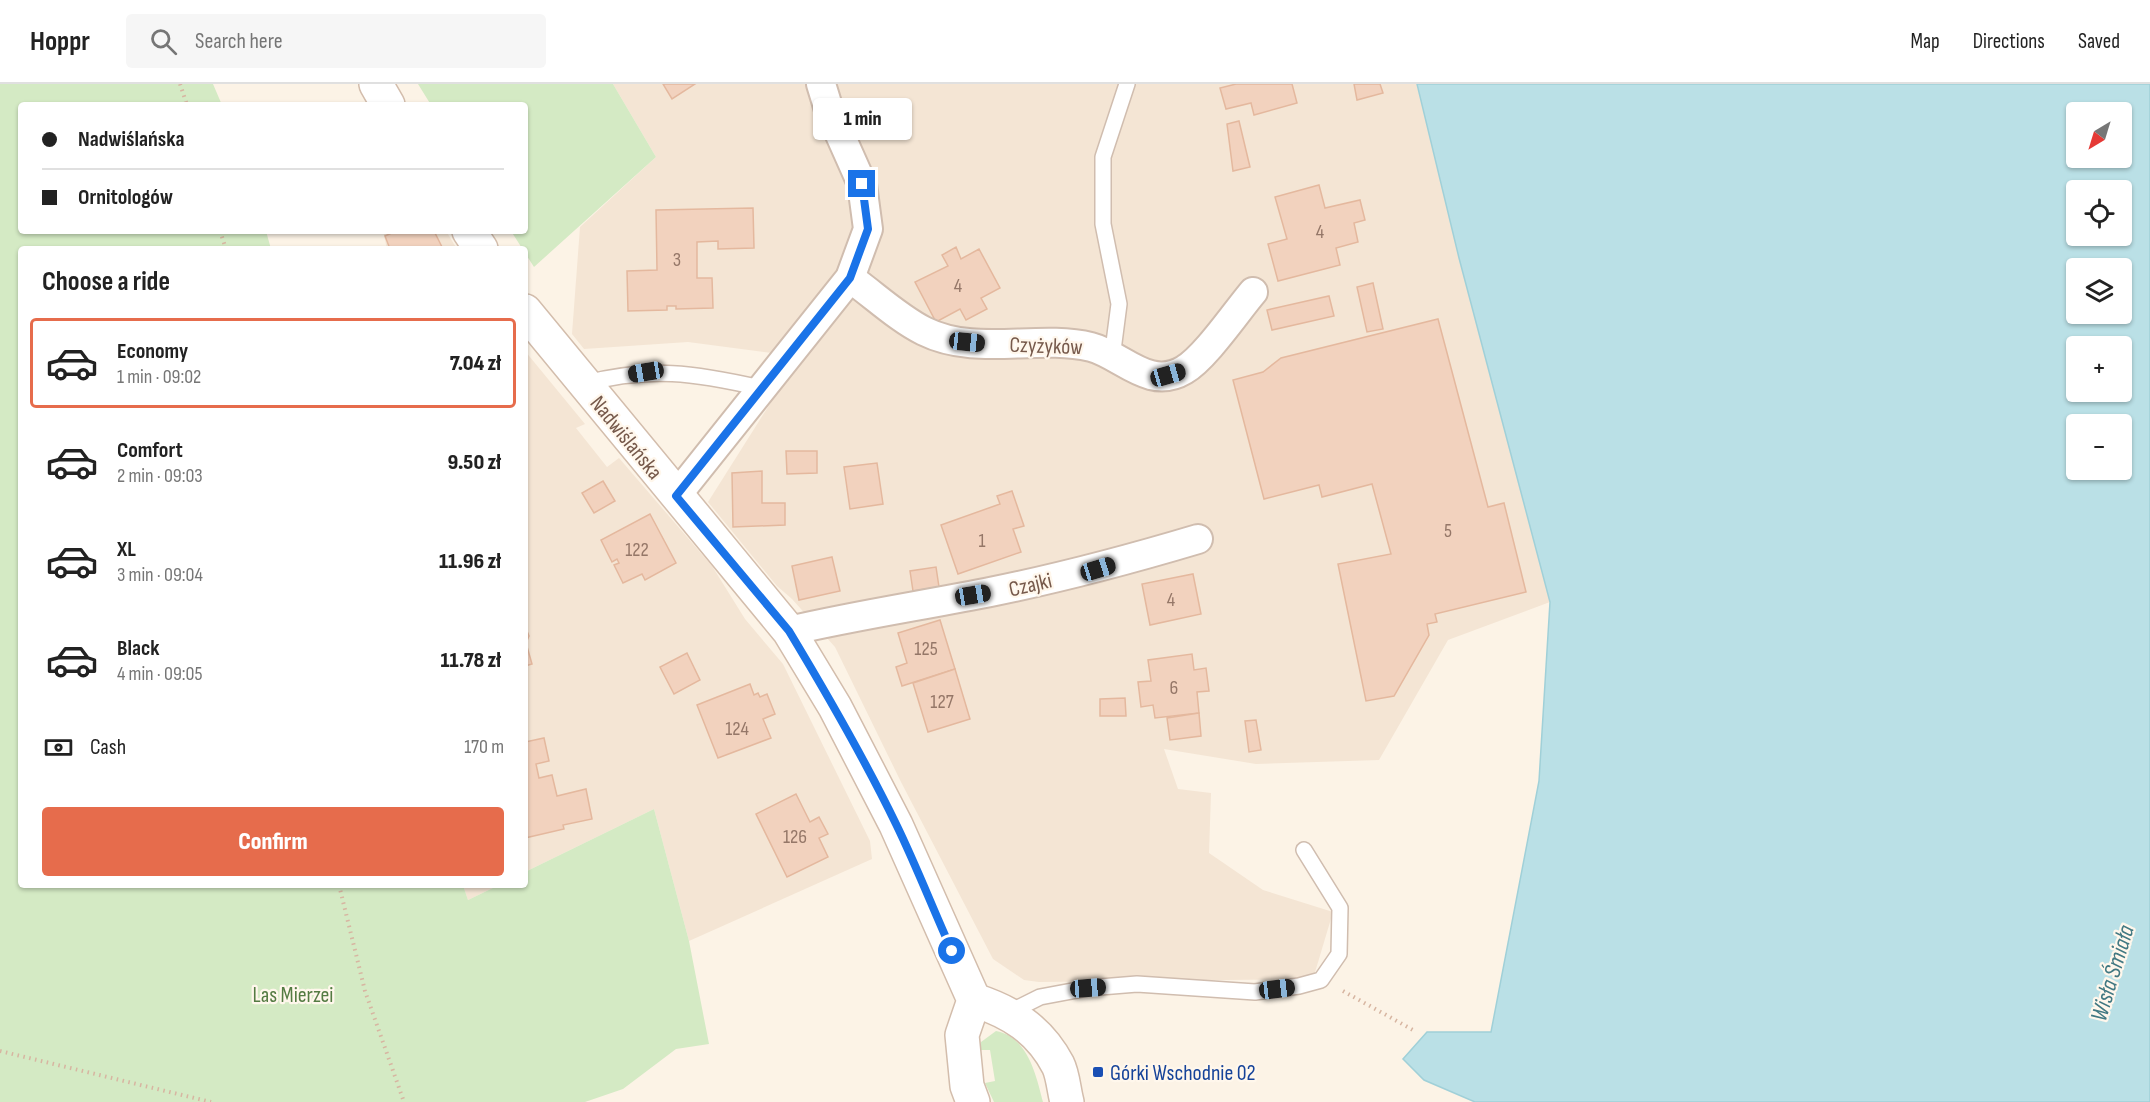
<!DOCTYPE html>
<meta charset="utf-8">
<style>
body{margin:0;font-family:"Sofia Sans Condensed",sans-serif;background:#f6f6f6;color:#222;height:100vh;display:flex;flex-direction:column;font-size:22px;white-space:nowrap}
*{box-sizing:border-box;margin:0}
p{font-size:20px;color:#767676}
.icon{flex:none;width:33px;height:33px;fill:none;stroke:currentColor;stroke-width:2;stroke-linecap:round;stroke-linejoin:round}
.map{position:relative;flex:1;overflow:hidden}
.side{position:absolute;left:18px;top:162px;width:510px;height:642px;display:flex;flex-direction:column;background:#fff;border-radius:6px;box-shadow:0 2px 4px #0004}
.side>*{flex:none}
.top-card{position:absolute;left:18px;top:18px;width:510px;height:132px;border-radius:6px;box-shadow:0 2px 4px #0004;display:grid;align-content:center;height:132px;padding:0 24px;background:#fff}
.needle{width:39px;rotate:218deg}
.controls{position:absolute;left:2066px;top:18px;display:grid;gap:12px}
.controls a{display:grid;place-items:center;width:66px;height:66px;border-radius:6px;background:#fff;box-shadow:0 2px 4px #0004;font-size:30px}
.end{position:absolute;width:27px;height:27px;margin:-14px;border:8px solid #1a73e8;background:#fff;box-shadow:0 0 0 3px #fff}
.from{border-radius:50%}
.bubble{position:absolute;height:42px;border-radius:6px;background:#fff;box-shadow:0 2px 4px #0004;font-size:20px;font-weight:800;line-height:42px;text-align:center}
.car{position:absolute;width:18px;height:36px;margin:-18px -9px;border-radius:8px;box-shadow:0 0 4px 2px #0007;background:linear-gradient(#222 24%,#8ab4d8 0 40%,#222 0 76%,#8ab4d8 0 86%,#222 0)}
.top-card b{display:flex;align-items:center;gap:21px;height:57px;font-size:22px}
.top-card b+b{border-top:2px solid #e0e0e0}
.top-card i{width:15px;height:15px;background:#222}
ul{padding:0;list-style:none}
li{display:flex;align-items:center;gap:18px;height:90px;margin:0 12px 9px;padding:0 12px;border:3px solid transparent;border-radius:6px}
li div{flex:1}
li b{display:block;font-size:22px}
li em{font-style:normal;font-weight:800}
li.on{border-color:#e66c4c}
li>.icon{width:54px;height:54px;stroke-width:1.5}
h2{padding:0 24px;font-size:27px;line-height:72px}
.pay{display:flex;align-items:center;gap:15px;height:66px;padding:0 24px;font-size:22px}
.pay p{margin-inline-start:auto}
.primary-button{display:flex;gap:12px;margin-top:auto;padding:12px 24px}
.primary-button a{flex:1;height:69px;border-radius:6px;background:#e66c4c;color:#fff;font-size:24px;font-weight:800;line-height:69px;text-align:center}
header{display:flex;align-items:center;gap:36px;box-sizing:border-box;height:84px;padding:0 30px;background:#fff;border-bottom:2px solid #e0e0e0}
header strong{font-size:28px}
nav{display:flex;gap:33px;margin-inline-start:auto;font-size:21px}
.search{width:420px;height:54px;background:#f6f6f6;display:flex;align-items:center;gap:15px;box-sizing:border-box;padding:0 21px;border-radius:6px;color:#767676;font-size:22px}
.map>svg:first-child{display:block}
.residential{fill:#f4e5d4}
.green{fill:#d4eac4}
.water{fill:#bae0e6;stroke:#a0d0d8;stroke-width:1.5;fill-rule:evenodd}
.building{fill:#f2d2be;stroke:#e4b89e;stroke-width:1.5}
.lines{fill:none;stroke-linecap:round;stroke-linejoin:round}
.lane-casing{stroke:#d0bdaf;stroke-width:18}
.street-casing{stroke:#d0bdaf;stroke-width:32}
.secondary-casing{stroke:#d3bdac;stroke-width:36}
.path{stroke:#d7b5a1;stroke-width:4;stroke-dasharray:1.5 4.5;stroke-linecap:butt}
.lane{stroke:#fff;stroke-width:15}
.street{stroke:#fff;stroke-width:28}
.secondary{stroke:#fff;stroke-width:33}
.route{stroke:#1a73e8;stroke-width:8}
.transit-dot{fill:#1a4fb4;stroke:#fff7ec;stroke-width:2}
.labels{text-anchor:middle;stroke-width:4.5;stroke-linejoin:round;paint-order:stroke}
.number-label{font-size:20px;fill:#957768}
.street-label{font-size:22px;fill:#76594b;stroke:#fff7ec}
.park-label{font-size:22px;fill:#547b42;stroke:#fff7ec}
.transit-label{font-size:22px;fill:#164399;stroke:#fff7ec;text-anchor:start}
.water-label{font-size:24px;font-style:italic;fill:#417882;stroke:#fff7ec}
</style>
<header>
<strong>Hoppr</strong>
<div class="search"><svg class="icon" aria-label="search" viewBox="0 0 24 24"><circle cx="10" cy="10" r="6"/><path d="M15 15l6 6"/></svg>Search here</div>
<nav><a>Map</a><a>Directions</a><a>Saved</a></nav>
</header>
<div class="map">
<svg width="2150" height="1018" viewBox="0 0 2150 1018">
<rect width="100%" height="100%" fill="#fcf3e6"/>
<g class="residential">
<path d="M613 0H1417L1459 174 1550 518 1448 556 1379 676 1256 680 1164 665 1178 705 1211 709 1209 769 1263 806 1333 828 1313 895 1039 898 1024 896 993 875 901 698 835 563 792 515 777 502 708 418 792 285 772 269 688 258 584 265 572 250 580 143 656 73Z"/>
<path d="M383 147H446L457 165H387Z"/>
<path d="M525 267 585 340 576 344 607 383 619 374 712 482 745 535 783 580 870 757 872 775 689 857 654 725 525 788Z"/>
<path d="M463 801H499L468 816Z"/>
</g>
<g class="green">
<path d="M0 0H213L222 21H21V147H266L271 165H21V801H463L468 816 499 801H525V788L654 725 689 857 709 960 676 965 623 1005 585 1018H0Z"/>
<path d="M418 0H613L656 73 534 183 511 147H525V21H431Z"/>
<path d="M996 947C1028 953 1036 991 1043 1018H994L985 999 995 997 990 966H981V958Z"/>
</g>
<path class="water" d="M1417 0H2150V1018H1475L1424 996 1403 975 1427 948H1491L1539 697 1550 518 1459 174ZM2076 28H2121V74H2076ZM2076 106H2121V152H2076ZM2076 184H2121V230H2076ZM2076 262H2121V308H2076ZM2076 340H2121V386H2076Z"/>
<g class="building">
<path d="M663 0H695L672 15Z"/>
<path d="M1236 0H1292L1297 19 1254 31 1251 19 1226 25 1220 4Z"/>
<path d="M1354 0H1380L1383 9 1357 16Z"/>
<path d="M1239 37 1250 83 1233 87 1227 40Z"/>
<path d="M1319 101 1325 124 1360 116 1365 136 1354 139 1358 158 1336 164 1340 181 1278 197 1268 160 1287 155 1275 113Z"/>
<path d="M753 124 754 164 718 165V157L697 158V194H712L713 224 676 225V222H667V226L628 227 627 187 657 186 656 126Z"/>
<path d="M396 147H434L443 165H390L385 152Z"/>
<path d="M956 163 961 175 979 165 1000 204 981 214 987 225 966 236 960 225 936 238 915 198 948 182 942 171Z"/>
<path d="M1373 199 1383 245 1367 248 1357 203Z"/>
<path d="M1329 212 1334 232 1272 246 1267 226Z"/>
<path d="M1438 235 1488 423 1504 419 1526 508 1435 530 1437 538 1427 540 1429 551 1394 612 1366 617 1338 480 1391 470 1372 400 1322 413 1319 401 1264 415 1233 296 1263 288 1281 274Z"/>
<path d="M786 367H817V389L787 390Z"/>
<path d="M877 379 883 420 850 425 844 383Z"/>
<path d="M762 387V419H785V441L733 443 732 389Z"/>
<path d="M603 397 615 417 594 429 582 409Z"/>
<path d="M1012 407 1024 442 1013 445 1021 468 958 490 941 441 1000 420 997 412Z"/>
<path d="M650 430 676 479 645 496 642 490 623 499 614 481 619 479 617 475 612 478 601 456Z"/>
<path d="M832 473 840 507 799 516 792 482Z"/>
<path d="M936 483 939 503 913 507 910 487Z"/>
<path d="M1193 490 1201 530 1150 541 1142 500Z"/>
<path d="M940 536 955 585 902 602 896 583 907 579 898 549Z"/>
<path d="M525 542 529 552 526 559 532 580 525 582Z"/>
<path d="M687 569 700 596 674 610 660 583Z"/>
<path d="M1192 570 1194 586 1206 584 1209 607 1197 608 1199 629 1155 634 1153 621 1141 623 1138 598 1151 597 1148 576Z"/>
<path d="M955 585 970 635 928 648 913 599Z"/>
<path d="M750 600 754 611 758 609 760 613 767 610 775 630 763 635 771 654 718 674 697 621Z"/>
<path d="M1125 614 1126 632H1100V615Z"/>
<path d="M1199 629 1201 652 1170 656 1167 634Z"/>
<path d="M1256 636 1261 666 1249 668 1245 637Z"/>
<path d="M544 654 549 677 536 680 539 694 552 691 557 712 586 705 592 735 563 741 564 745 525 754V658Z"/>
<path d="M796 710 810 738 819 733 828 750 819 754 828 773 787 793 756 730Z"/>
</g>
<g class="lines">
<g class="lane-casing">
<g id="lane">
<path d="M1112 274 1119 220 1103 140V73L1127 0"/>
<path d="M583 300C650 282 695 289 761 304"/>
<path d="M1008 929 1040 913 1088 904 1137 900 1255 908 1299 902 1321 896 1339 870 1340 824 1304 766"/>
</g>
</g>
<g class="street-casing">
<g id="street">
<path d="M850 194C874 211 898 234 924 247 976 273 1037 250 1091 263 1122 271 1149 307 1184 286 1205 274 1236 228 1253 208"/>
<path d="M676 412 850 194 868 145 862 100 829 26 821 0"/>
<path d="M789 547C857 531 926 521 995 507 1064 493 1131 475 1198 455"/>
</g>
</g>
<g class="secondary-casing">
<g id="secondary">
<path d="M376 0 388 21"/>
<path d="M469 147 481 165"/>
<path d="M525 227 789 547 835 623 896 741 974 916 962 951 967 1002 973 1018"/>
<path d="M974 916C1011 928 1039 945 1058 981 1063 991 1064 1007 1067 1018"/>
</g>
</g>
<g class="path">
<path d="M180 0 187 21"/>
<path d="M220 147 226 165"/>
<path d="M339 801 365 907 404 1018"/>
<path d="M1343 907 1413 946"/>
<path d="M0 967 211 1018"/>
</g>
<use href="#lane" class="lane"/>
<use href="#street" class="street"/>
<use href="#secondary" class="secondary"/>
</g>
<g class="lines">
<path class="route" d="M862 100 868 145 850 194 676 412 789 547C827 610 864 674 896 740 916 781 933 825 952 867"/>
</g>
<rect class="transit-dot" x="1092" y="982" width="12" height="12" rx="3"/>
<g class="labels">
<g class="number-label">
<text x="1320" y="154">4</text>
<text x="677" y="182">3</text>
<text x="958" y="208">4</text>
<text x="1448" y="453">5</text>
<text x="982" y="463">1</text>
<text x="637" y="472">122</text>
<text x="1171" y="522">4</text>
<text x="926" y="571">125</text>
<text x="1174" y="610">6</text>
<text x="942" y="624">127</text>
<text x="737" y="651">124</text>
<text x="795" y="759">126</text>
</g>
<g class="street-label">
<text transform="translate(1046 261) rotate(2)" y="8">Czyżyków</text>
<text transform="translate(627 353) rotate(51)" y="8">Nadwiślańska</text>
<text transform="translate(1030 500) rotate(-13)" y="8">Czajki</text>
</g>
<g class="park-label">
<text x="293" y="918">Las Mierzei</text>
</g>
<g class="transit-label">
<text x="1110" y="996">Górki Wschodnie 02</text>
</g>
<g class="water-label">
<text transform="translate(2112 889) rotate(-73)" y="8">Wisła Śmiała</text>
</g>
</g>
</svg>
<div class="controls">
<a><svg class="needle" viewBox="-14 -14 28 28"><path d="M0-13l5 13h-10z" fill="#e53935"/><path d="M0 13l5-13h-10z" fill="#767676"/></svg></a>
<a><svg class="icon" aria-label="locate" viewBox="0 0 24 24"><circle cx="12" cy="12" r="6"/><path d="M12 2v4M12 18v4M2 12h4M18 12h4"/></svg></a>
<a><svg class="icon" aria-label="layers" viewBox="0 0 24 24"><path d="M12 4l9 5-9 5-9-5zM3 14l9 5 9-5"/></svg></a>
<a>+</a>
<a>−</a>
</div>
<i class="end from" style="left:952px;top:867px"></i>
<i class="end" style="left:862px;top:100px"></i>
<div class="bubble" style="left:813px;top:14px;width:99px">1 min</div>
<i class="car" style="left:967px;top:258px;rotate:96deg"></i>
<i class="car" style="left:646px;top:288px;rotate:261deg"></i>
<i class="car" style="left:1168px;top:291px;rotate:74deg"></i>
<i class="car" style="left:1098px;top:485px;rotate:73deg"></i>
<i class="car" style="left:973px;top:511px;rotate:81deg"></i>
<i class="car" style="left:1088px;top:904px;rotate:86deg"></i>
<i class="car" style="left:1277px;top:905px;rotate:83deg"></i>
<div class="top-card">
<b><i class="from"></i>Nadwiślańska</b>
<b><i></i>Ornitologów</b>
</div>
<section class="side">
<h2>Choose a ride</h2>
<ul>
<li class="on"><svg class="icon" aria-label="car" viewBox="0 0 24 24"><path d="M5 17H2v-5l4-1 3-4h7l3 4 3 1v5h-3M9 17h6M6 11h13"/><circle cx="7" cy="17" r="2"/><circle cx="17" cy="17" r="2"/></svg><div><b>Economy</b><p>1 min · 09:02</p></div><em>7.04 zł</em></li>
<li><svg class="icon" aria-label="car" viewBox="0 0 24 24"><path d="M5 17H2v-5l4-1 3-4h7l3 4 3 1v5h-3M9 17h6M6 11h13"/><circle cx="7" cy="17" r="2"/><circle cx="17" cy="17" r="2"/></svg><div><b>Comfort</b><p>2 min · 09:03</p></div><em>9.50 zł</em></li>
<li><svg class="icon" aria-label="car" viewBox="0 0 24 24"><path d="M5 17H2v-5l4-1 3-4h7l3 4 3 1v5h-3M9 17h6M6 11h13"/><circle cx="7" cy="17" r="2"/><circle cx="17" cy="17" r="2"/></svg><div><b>XL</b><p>3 min · 09:04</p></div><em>11.96 zł</em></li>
<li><svg class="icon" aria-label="car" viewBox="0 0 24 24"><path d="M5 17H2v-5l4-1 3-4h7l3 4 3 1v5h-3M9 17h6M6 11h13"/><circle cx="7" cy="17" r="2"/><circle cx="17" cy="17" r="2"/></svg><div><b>Black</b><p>4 min · 09:05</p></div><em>11.78 zł</em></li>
</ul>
<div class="pay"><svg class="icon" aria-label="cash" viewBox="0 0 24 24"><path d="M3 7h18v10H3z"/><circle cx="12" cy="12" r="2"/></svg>Cash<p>170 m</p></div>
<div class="primary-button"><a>Confirm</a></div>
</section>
</div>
